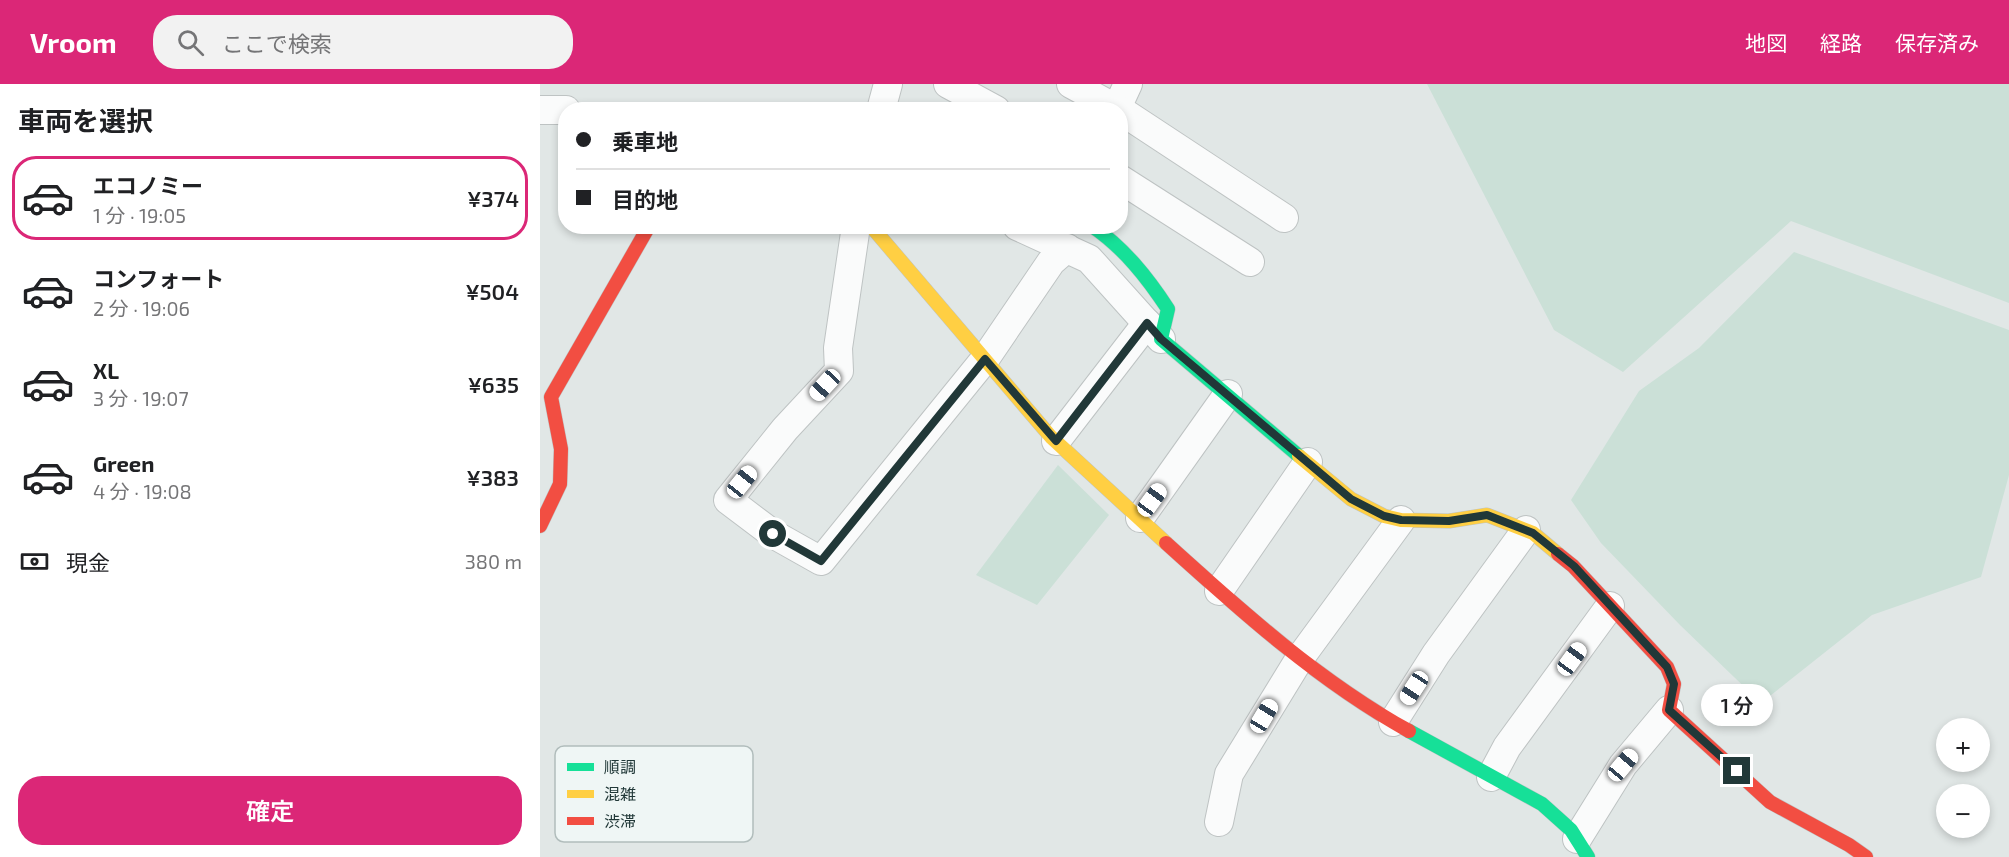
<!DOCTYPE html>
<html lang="ja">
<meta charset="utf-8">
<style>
body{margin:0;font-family:"Exo 2","Noto Sans JP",sans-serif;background:#f2f2f2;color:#202124;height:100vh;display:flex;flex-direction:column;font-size:22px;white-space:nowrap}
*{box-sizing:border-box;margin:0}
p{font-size:20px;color:#757577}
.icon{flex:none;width:33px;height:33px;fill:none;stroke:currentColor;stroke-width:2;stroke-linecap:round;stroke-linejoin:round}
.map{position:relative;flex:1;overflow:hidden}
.panel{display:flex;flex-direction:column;background:#fff;width:540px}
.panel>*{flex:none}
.hud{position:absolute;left:18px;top:18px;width:570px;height:132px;border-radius:24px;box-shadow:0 3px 9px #0003;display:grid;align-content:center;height:132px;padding:0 18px;background:#fff}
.controls{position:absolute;left:1396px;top:634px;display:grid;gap:12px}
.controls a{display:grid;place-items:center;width:54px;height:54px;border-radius:50%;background:#fff;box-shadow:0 3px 9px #0003;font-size:30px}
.end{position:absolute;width:27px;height:27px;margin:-14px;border:8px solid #213838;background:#fff;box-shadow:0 0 0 3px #fff}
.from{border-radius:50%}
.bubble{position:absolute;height:42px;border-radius:21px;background:#fff;box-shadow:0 3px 9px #0003;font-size:20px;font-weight:600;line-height:42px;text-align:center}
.car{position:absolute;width:18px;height:36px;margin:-18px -9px;border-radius:8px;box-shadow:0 0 4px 2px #0007;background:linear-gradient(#fff 24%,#345 0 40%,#fff 0 76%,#345 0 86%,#fff 0)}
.hud b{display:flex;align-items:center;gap:21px;height:57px;font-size:22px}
.hud b+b{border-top:2px solid #e0e0e0}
.hud i{width:15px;height:15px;background:#202124}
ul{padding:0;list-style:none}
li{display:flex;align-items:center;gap:18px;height:84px;margin:0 12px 9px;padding:0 6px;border:3px solid transparent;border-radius:24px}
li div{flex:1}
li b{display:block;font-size:22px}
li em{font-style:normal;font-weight:600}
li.active{border-color:#db2777}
li>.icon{width:54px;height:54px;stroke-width:1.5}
h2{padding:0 18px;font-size:27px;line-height:72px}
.pay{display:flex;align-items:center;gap:15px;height:66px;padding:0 18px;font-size:22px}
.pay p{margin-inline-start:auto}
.action{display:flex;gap:12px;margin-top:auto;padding:12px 18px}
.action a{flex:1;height:69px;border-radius:24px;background:#db2777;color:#fff;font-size:24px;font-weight:600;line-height:69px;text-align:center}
header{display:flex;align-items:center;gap:36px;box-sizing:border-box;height:84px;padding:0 30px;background:#db2777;color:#fff}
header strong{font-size:28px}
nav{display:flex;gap:33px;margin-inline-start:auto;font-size:21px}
.search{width:420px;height:54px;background:#f2f2f2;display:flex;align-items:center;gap:15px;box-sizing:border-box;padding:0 21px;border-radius:24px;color:#757577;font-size:22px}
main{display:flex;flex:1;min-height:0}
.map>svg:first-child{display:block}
.green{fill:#cbe0d7}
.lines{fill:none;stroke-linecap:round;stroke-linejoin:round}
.street-casing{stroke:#bec3c3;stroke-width:30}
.fast-casing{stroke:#bec4c4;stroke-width:15}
.slow-casing{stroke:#bec4c4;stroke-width:15}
.jam-casing{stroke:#bec4c4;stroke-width:15}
.street{stroke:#fafbfb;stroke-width:28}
.fast{stroke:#16e098;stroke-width:14}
.slow{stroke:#ffcf43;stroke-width:14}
.jam{stroke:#f24e42;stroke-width:14}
.route{stroke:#213838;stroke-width:8}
.key{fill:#eff6f5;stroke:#b1bdbc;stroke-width:1.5}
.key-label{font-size:16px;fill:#213838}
</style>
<header>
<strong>Vroom</strong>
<div class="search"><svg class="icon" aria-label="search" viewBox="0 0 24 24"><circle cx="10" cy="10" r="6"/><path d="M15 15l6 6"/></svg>ここで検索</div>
<nav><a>地図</a><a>経路</a><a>保存済み</a></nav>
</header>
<main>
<section class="panel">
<h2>車両を選択</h2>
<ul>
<li class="active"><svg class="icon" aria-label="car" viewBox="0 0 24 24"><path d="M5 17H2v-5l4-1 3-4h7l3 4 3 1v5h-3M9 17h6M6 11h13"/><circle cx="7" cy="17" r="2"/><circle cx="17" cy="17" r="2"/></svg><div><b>エコノミー</b><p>1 分 · 19:05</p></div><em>¥374</em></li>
<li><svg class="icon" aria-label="car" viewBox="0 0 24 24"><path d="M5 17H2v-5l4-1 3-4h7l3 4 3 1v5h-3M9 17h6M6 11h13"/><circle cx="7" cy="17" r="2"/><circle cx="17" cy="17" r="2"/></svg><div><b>コンフォート</b><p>2 分 · 19:06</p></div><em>¥504</em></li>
<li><svg class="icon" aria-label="car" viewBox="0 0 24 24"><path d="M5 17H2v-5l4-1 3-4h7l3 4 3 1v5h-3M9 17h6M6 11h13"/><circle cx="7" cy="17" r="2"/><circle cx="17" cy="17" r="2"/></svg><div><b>XL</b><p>3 分 · 19:07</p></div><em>¥635</em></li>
<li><svg class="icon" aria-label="car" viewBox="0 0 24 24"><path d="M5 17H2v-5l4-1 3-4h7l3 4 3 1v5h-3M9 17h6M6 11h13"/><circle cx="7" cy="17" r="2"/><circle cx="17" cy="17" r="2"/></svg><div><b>Green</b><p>4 分 · 19:08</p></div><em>¥383</em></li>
</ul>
<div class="pay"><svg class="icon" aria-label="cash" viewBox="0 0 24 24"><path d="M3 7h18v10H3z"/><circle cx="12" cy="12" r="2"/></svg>現金<p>380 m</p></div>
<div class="action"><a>確定</a></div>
</section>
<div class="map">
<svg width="1469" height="773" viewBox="0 0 1469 773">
<rect width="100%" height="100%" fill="#e1e7e6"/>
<g class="green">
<path d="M887 0H1469V219L1251 137 1083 288 1014 246Z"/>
<path d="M1254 168 1469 246V391L1441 493 1332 531 1221 619 1140 541 1061 459 1031 416 1099 307 1159 264Z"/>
<path d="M518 381 569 431 497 521 436 491Z"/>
</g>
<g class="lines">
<g class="street-casing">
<g id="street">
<path d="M408 0 456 26"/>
<path d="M531 0 579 26"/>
<path d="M0 26H26"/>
<path d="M341 26 348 0"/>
<path d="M576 26 588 0"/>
<path d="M580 26 744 134"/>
<path d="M580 95 710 178"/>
<path d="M316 142 298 264 299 287 245 345 188 416 233 450 281 477 445 275 511 178 527 164"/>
<path d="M477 142 549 175 621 255"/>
<path d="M516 357 607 239"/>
<path d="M600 434 688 310"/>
<path d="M679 507 768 378"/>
<path d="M853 638 896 570 986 446"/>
<path d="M951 693 967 663 1070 522"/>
<path d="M679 738 689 690 760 574 861 436"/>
<path d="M1037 755 1083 681 1129 626"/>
</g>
</g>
<g class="fast-casing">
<g id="fast">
<path d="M552 142C584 164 607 193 628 225L621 255 759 372"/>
<path d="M869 647 1002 720 1031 746 1048 773"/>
</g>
</g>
<g class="slow-casing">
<g id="slow">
<path d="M331 142 511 353 626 459"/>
<path d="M759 372 811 415 844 432 861 436 909 437 947 431 993 449 1018 470"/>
</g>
</g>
<g class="jam-casing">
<g id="jam">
<path d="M0 442 20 400 21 365 11 313 109 142"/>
<path d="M626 459C701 527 780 598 869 647"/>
<path d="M1018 470 1033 482 1127 583 1134 600 1129 626 1230 718 1309 761 1326 773"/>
</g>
</g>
<use href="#street" class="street"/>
<use href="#fast" class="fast"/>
<use href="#slow" class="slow"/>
<use href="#jam" class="jam"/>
</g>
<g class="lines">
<path class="route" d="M233 450 281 477 445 275 516 357 607 239 621 255 811 415 844 432 861 436 909 437 947 431 993 449 1034 482 1127 583 1134 600 1129 626 1197 687"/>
</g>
<rect x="15" y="662" width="198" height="96" rx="9" class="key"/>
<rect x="27" y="679" width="27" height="8" fill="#16e098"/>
<rect x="27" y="706" width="27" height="8" fill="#ffcf43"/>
<rect x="27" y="733" width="27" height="8" fill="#f24e42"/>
<g class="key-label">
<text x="64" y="689">順調</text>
<text x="64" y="716">混雑</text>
<text x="64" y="743">渋滞</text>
</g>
</svg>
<div class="controls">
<a>+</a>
<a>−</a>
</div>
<i class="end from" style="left:233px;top:450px"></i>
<i class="end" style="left:1197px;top:687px"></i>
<div class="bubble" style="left:1161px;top:600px;width:72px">1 分</div>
<i class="car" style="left:285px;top:301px;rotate:223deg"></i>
<i class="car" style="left:202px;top:398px;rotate:39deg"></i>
<i class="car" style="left:612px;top:416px;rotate:36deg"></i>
<i class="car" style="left:1032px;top:575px;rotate:36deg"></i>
<i class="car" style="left:874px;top:604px;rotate:213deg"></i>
<i class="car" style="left:724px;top:632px;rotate:31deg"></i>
<i class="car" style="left:1083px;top:681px;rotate:40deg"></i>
<div class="hud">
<b><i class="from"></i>乗車地</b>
<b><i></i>目的地</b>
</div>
</div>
</main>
